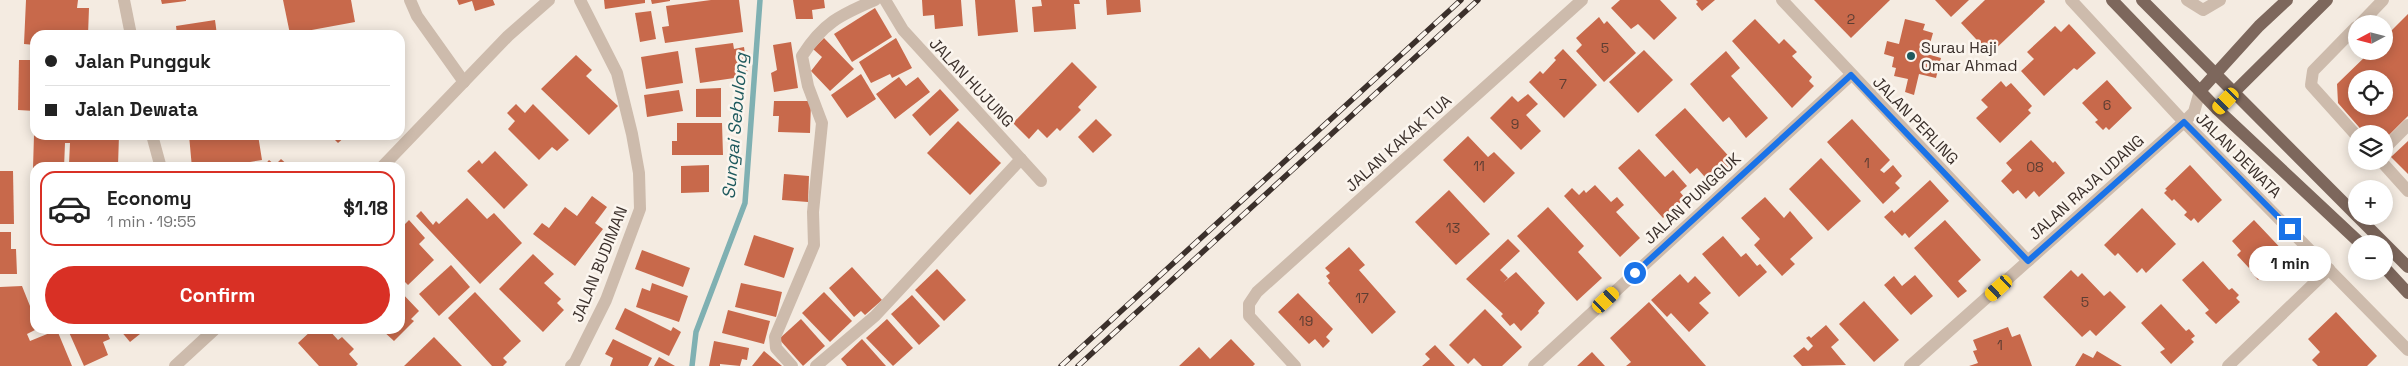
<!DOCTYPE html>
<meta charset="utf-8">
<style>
body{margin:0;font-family:"Space Grotesk",sans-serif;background:#f2f2f2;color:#222;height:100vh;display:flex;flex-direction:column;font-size:19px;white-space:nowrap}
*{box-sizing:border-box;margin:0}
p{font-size:16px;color:#767676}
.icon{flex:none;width:28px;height:28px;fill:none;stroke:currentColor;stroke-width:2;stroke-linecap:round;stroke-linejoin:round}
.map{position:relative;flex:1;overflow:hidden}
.sheet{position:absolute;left:30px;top:162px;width:375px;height:172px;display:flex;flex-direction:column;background:#fff;border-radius:15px;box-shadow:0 2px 12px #0003}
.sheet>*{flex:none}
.banner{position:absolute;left:30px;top:30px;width:375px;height:110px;border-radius:15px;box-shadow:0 2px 12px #0003;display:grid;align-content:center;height:110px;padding:0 15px;background:#fff}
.needle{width:32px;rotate:263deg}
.buttons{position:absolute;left:2348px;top:15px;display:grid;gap:10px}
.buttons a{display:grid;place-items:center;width:45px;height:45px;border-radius:50%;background:#fff;box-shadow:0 2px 12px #0003;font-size:25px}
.end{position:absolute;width:22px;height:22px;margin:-11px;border:6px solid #1a73e8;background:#fff;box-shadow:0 0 0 2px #fff}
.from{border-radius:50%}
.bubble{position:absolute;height:35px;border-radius:18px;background:#fff;box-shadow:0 2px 12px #0003;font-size:16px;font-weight:800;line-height:35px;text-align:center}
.car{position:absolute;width:15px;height:30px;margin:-15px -8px;border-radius:6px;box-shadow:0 0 4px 1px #0007;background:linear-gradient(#f5c518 24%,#345 0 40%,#f5c518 0 76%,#345 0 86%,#f5c518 0)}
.banner b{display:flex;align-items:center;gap:18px;height:48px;font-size:19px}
.banner b+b{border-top:1px solid #e0e0e0}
.banner i{width:12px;height:12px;background:#222}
ul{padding:9px 0 0;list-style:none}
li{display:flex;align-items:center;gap:15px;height:75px;margin:0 10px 8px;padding:0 5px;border:2px solid #e0e0e0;border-radius:15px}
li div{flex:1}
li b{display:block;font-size:19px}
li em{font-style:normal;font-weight:800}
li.current{border-color:#d93025}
li>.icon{width:45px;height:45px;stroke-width:1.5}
.cta{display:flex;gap:10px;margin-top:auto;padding:10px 15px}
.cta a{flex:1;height:58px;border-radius:30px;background:#d93025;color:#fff;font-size:20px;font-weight:800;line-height:58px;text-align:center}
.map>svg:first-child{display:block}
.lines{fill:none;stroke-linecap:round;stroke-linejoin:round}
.stream{stroke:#7fb0b2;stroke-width:5.5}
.building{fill:#c8694b;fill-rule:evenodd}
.minor{stroke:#cdbbac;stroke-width:12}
.major{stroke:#7d675c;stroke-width:12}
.rail-casing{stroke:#3b302b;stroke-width:5.5}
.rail{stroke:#fbf5ee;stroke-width:4;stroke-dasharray:11;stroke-linecap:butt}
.route{stroke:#1a73e8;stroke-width:6}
.poi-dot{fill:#1f5a5e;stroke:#fbf5ee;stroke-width:2}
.labels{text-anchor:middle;stroke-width:5;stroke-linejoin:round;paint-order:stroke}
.number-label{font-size:14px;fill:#5e3e33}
.poi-label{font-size:16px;fill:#3b302b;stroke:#fbf5ee;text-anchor:start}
.street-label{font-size:16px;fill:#3b302b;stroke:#fbf5ee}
.water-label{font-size:18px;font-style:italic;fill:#1f5a5e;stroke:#fbf5ee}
</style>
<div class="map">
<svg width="2408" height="366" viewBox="0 0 2408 366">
<rect width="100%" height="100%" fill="#f4ebe1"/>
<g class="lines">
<path class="stream" d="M692 366 696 332 745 203 760 0"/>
</g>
<g class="building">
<path d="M26 0H78L77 8H89L88 35H35V45L24 44Z"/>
<path d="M161 0H186V1L162 4Z"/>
<path d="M283 0H351L355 22 290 34Z"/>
<path d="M457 0H493L495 5 475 11 472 1 459 5Z"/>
<path d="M604 0H645V3L605 9Z"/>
<path d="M651 0H670V1L652 4Z"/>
<path d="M711 0H739L743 32 665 43 662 27 669 26 666 6Z"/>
<path d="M793 0H824L825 8 812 10 813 19H796Z"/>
<path d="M922 0H961L963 26 935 29 934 15 923 16Z"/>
<path d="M975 0H1015L1018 32 978 36Z"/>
<path d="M1041 0H1079L1080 4H1074L1076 29 1034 32 1032 7 1042 6Z"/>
<path d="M1106 0H1140L1141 12 1107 15Z"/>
<path d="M1620 0H1660L1677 18 1654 40 1638 24 1631 29 1611 8Z"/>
<path d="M1696 0H1715L1702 11 1696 4 1698 2Z"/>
<path d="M1814 0H1890L1851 38Z"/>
<path d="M1935 0H1969L1951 17Z"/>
<path d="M1985 0H2044L2045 2 1990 54 1961 23Z"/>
<path d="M875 8 892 37 852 62 834 34Z"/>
<path d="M651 11 656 39 640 42 635 13Z"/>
<path d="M2408 14V116L2384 140V134H2365L2338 103 2337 84 2371 51H2384V38ZM2356 79H2384V106H2356Z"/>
<path d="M1599 17 1604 24 1607 21 1636 53 1604 82 1576 51 1582 45 1576 38Z"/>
<path d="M1755 19 1779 44 1784 39 1797 52 1792 56 1812 77 1809 81 1814 86 1792 108 1732 41Z"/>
<path d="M1905 19 1925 24 1923 30 1933 33 1927 54 1941 58 1936 78 1919 74 1914 95 1905 92 1908 79 1894 76 1896 68 1892 67 1894 57 1884 54 1887 41 1899 44Z"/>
<path d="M215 20 217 35H177L176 26Z"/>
<path d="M2069 24 2096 53 2077 70 2074 68 2044 96 2021 71 2034 59 2027 52 2055 26 2061 32Z"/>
<path d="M824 38 854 69 830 91 811 71 822 57 813 49Z"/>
<path d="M896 38 912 68 892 78 890 74 871 83 859 62Z"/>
<path d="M791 42 798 88 774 92 771 73 777 70 773 45Z"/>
<path d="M733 43 734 49 744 47 748 76 700 83 695 48Z"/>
<path d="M1563 49 1597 85 1564 118 1529 82 1540 71 1543 74 1556 60 1554 58Z"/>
<path d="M1644 50 1673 80 1638 113 1609 82Z"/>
<path d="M678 51 683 83 646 89 641 57Z"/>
<path d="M1726 51 1740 68 1731 76 1768 118 1746 138 1729 117 1723 122 1690 84Z"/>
<path d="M576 55 592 70 586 76 618 106 589 135 541 89Z"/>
<path d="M19 60H35V111L18 110Z"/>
<path d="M1072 62 1097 87 1078 107 1081 110 1060 131 1057 128 1047 138 1038 129 1029 139 1013 123Z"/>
<path d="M861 74 876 99 847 118 831 95Z"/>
<path d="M899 77 906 86 918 77 930 92 895 119 876 94Z"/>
<path d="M2107 80 2132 108 2109 130 2106 127 2103 130 2095 122 2098 120 2082 103Z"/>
<path d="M2001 81 2006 87 2011 83 2032 106 2028 110 2031 113 2000 143 1976 118 1988 107 1981 100Z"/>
<path d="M721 88V117H696V89Z"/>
<path d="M940 89 959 110 930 136 912 115Z"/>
<path d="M679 90 683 111 647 117 644 95Z"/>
<path d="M1528 94 1538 104 1526 115 1541 131 1521 150 1490 118 1512 96 1518 102Z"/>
<path d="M774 101H811L810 133 778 132 779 116H773Z"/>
<path d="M516 104 525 113 533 104 569 140 557 151 552 147 539 160 508 129 515 121 507 113Z"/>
<path d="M1685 108 1734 162 1711 184 1697 168 1690 174 1655 135Z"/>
<path d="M1096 119 1112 135 1093 153 1078 137Z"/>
<path d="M1852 119 1890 160 1880 170 1884 173 1893 165 1902 176 1895 183 1900 188 1883 204 1827 142Z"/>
<path d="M958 121 1001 163 970 195 927 153Z"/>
<path d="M677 123H722L723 155H672V141H677Z"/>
<path d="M34 135H119L118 166 69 164 70 143H65L64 168H33Z"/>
<path d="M189 135H258L262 160 244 163 245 168H234V166L192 168Z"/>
<path d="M330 135H347L338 143Z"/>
<path d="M1468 136 1488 157 1494 152 1515 173 1484 203 1443 160Z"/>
<path d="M2031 140 2053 163 2055 161 2065 173 2039 197 2034 191 2026 199 2018 190 2013 194 2001 181 2012 170 2006 163Z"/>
<path d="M2408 141V174L2391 157Z"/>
<path d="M1639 149 1665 177 1673 170 1687 186 1680 192 1685 198 1663 218 1618 168Z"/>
<path d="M495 151 528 185 504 209 467 171 479 160 482 164Z"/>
<path d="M1821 158 1861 201 1828 231 1789 189Z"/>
<path d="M281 159 291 168H262L269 160 275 165Z"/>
<path d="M709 165V192L681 193V166Z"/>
<path d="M2190 165 2222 200 2198 223 2194 218 2191 221 2184 215 2187 212 2174 199 2172 201 2164 193 2167 190 2165 189Z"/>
<path d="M0 171H13L14 224H0Z"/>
<path d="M784 174 809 176 808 202 782 200Z"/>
<path d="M1930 180 1949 201 1909 238 1905 233 1902 236 1884 217 1892 210 1894 213Z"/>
<path d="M1595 185 1611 202 1617 197 1624 205 1616 212 1640 238 1620 257 1564 196 1572 188 1579 195 1584 190 1586 193Z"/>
<path d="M1449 190 1490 234 1456 265 1415 222Z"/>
<path d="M592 196 607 207 595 223 603 229 575 266 533 234 542 223 549 228 565 207 577 216Z"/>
<path d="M1765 197 1784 218 1790 211 1813 238 1790 259 1795 264 1782 276 1754 245 1760 239 1741 218Z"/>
<path d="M467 198 487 219 494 213 522 243 480 284 416 216 421 211 433 225 436 221 439 224Z"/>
<path d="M1548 207 1584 246 1578 252 1602 278 1577 301 1517 236Z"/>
<path d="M2142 208 2176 244 2146 273 2142 268 2137 273 2118 253 2115 256 2104 245Z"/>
<path d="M409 220 425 238 419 244 434 260 408 285 400 277V221L404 225Z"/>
<path d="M1945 220 1981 260 1958 281 1967 291 1958 298 1914 248Z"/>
<path d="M2254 220 2288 256 2264 278 2262 276 2258 280 2251 272 2254 270 2250 266 2249 268 2237 255 2241 251 2232 241Z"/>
<path d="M0 232H11V249H16L17 274H0Z"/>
<path d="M754 235 794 248 784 278 744 265Z"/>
<path d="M1723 236 1741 257 1746 253 1757 266 1760 264 1767 272 1739 297 1702 254Z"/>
<path d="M1508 239 1520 251 1500 270 1508 278 1504 282 1516 272 1545 303 1538 311 1539 313 1521 331 1514 323 1510 326 1501 316 1503 314 1466 279Z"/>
<path d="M1349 247 1365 265 1359 270 1396 312 1372 334 1328 283 1330 281 1326 276 1330 273 1325 268Z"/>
<path d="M642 250 690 268 683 287 635 269Z"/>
<path d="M533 254 554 274 544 283 561 299 557 303 564 310 543 332 499 289Z"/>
<path d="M2203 261 2229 290 2232 288 2239 295 2236 298 2240 302 2216 324 2205 313 2209 310 2182 280Z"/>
<path d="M451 265 470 287 439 316 419 294Z"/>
<path d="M852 267 882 300 865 315 861 311 854 317 829 288Z"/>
<path d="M937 269 966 300 944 321 915 290Z"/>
<path d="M2071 270 2078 277 2082 273 2104 296 2110 291 2126 307 2096 336 2090 330 2082 337 2043 297Z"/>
<path d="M1680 274 1688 283 1695 276 1711 293 1699 303 1709 313 1689 332 1671 313 1667 317 1651 300Z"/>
<path d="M1915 275 1933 296 1911 315 1884 285 1894 276 1902 286Z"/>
<path d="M652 283 688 296 679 322 636 307 642 288 650 291Z"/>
<path d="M741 283 782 292 776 317 735 307Z"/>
<path d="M22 286 30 306 35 303V330L27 334 30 341 57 330 72 366H0V287Z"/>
<path d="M400 291 419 311 411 319 414 321 394 341 382 330H400Z"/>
<path d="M475 292 521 341 503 358 507 362 503 366H492L448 318Z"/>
<path d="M824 292 852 321 830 342 802 313Z"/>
<path d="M1298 293 1333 329 1326 337 1330 341 1323 348 1315 339 1309 344 1278 312Z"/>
<path d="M912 295 940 326 919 345 891 314Z"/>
<path d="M1864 301 1899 340 1874 362 1839 324Z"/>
<path d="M1649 302 1706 366H1626L1631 362 1610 338Z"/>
<path d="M2161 304 2186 331 2189 329 2195 336 2191 339 2194 342 2171 364 2160 352 2165 349 2141 323Z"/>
<path d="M625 308 671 331 673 327 681 332 669 356 615 329Z"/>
<path d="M1485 309 1522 347 1502 366H1482L1474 358 1468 364 1449 345Z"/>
<path d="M728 310 770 321 764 344 722 333Z"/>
<path d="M2336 312 2377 356 2367 366H2318L2312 360 2320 352 2308 339Z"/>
<path d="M801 319 825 346 803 366 779 339Z"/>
<path d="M887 319 913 348 893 366 866 338Z"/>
<path d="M1826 325 1839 340 1831 347 1846 365 1802 366 1793 356 1804 347 1808 351 1813 346 1806 338 1809 336 1811 338Z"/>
<path d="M2008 327 2012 337 2020 334 2032 366H1969L1978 363 1973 351 1977 350 1973 340Z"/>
<path d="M68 330H106L110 339 103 342 108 355 84 366Z"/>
<path d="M120 330H145L130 342Z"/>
<path d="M312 330H329L338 340 342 337 354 349 349 354 358 364 356 366H319L298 343Z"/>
<path d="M434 337 462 366H404Z"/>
<path d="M613 339 652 358 648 366H610L613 358 605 354Z"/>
<path d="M862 339 886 366H847L841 359Z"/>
<path d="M1231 339 1255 364 1253 366H1179L1199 347 1210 359Z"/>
<path d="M714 341 749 348 747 360 742 359 740 366 720 364V366H709Z"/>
<path d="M1435 345 1455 366H1422L1430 359 1425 354Z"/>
<path d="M764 351 782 366H752Z"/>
<path d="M2097 351 2122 366H2075L2083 353 2093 358Z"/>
<path d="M1592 352 1605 366H1577Z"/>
<path d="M659 357 675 366H654Z"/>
</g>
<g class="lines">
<g class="minor">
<path d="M124 0 131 35"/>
<path d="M410 0 417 16 464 82"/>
<path d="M885 0 903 30 1041 181"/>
<path d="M1782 0 2028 261"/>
<path d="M2071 0 2184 122 2408 350"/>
<path d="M2187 0 2203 10 2220 0"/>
<path d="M2360 24 2383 0"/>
<path d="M2356 27 2313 71 2311 85 2356 135"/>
<path d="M152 135 161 168"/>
<path d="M2384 149 2408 125"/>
<path d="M2381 161 2408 191"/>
<path d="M381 168 508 36 549 0"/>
<path d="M175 366 214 330"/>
<path d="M571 366 575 362 606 300 640 209 639 173 632 134 617 73 580 0"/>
<path d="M792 366 776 348 775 337 814 245 813 212 822 123 808 86 802 56C823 23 840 15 875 0"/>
<path d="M816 366 875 316 1021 159"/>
<path d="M1295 366 1249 316V304L1257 292 1582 0"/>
<path d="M1534 366 1851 75"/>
<path d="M1910 366 2184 122 2194 112 2200 91"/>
<path d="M2228 366 2329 269"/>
</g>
<g class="major">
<path d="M2112 0 2217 109 2361 244"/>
<path d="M2142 0 2356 215"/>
<path d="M2200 91 2259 26 2287 0"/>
<path d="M2217 109 2327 0"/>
<path d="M2357 216 2408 267"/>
<path d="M2384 267 2408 293"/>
</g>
<g class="rail-casing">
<g id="rail">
<path d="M1061 366 1461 0"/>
<path d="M1078 366 1478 0"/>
</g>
</g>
<use href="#rail" class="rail"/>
</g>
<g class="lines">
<path class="route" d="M1635 273 1851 75 2028 261 2184 122 2290 229"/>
</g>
<circle class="poi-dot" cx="1911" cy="56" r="5"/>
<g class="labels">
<g class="number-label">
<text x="1851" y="24">2</text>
<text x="1605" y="53">5</text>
<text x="1563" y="89">7</text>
<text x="2107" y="110">6</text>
<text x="1515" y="129">9</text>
<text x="1867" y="168">1</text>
<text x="1479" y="171">11</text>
<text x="2035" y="172">08</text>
<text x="1453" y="233">13</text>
<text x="1362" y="303">17</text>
<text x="2085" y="307">5</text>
<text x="1306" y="326">19</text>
<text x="2000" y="350">1</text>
</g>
<g class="poi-label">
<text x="1921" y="53">Surau Haji<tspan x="1921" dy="18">Omar Ahmad</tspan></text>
</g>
<g class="street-label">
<text transform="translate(972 82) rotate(47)" y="6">JALAN HUJUNG</text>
<text transform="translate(1916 120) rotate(46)" y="6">JALAN PERLING</text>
<text transform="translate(1398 143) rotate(-42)" y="6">JALAN KAKAK TUA</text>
<text transform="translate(2239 155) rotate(45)" y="6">JALAN DEWATA</text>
<text transform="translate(2086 187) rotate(-42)" y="6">JALAN RAJA UDANG</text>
<text transform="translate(1692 198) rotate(-43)" y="6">JALAN PUNGGUK</text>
<text transform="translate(599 264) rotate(-68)" y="6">JALAN BUDIMAN</text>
</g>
<g class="water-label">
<text transform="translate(735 126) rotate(-85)" y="6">Sungai Sebulong</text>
</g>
</g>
</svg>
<div class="buttons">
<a><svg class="needle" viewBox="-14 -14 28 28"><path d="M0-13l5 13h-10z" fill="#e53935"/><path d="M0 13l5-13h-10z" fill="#767676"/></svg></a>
<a><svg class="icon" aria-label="locate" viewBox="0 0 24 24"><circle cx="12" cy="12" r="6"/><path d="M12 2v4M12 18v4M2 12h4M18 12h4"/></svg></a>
<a><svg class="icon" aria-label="layers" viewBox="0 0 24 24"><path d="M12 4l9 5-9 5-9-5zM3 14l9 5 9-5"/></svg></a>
<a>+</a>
<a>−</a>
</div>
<i class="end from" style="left:1635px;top:273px"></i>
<i class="end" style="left:2290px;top:229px"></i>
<div class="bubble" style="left:2249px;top:246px;width:82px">1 min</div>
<i class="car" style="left:2226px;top:101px;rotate:224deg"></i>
<i class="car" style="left:1999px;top:288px;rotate:228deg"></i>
<i class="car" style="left:1606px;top:300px;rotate:47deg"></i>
<div class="banner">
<b><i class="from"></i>Jalan Pungguk</b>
<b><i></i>Jalan Dewata</b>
</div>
<section class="sheet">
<ul>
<li class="current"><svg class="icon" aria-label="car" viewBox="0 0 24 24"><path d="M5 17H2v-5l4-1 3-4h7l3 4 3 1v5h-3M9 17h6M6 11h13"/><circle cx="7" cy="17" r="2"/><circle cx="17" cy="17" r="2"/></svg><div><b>Economy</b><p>1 min · 19:55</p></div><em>$1.18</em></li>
</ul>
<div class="cta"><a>Confirm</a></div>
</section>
</div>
